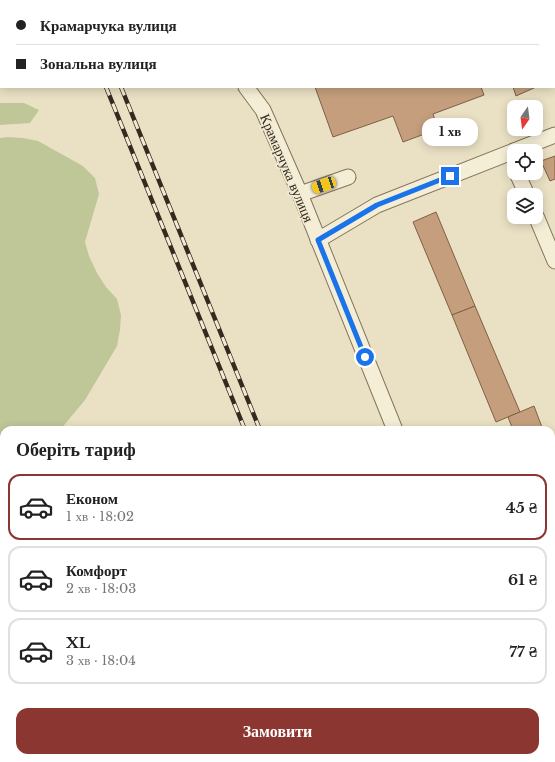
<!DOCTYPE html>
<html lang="uk">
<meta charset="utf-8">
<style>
body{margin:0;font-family:"Libre Baskerville",serif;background:#f2f2f2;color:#222;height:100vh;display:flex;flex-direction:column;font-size:15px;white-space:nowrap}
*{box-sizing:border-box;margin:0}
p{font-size:13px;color:#767676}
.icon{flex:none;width:22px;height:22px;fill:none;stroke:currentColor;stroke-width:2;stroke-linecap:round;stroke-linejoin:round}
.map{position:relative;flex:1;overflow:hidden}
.side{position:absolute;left:0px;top:426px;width:555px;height:336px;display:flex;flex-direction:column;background:#fff;border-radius:12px 12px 0 0;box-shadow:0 2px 10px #0003}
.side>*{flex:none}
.top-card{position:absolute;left:0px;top:0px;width:555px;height:88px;box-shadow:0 2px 10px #0003;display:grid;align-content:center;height:88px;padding:0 16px;background:#fff}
.needle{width:26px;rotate:194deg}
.fabs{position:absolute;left:507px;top:100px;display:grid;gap:8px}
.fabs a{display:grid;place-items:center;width:36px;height:36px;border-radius:8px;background:#fff;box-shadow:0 2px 10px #0003;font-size:20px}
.end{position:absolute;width:18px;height:18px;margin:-9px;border:5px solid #1a73e8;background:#fff;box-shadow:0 0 0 2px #fff}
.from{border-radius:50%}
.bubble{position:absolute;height:28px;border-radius:12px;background:#fff;box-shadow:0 2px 10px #0003;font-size:13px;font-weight:700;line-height:28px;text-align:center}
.car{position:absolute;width:12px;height:24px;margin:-12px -6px;border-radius:5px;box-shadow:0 0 3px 1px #0007;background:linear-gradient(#f5c518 24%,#345 0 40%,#f5c518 0 76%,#345 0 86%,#f5c518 0)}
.top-card b{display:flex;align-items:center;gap:14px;height:38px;font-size:15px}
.top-card b+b{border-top:1px solid #e0e0e0}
.top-card i{width:10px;height:10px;background:#222}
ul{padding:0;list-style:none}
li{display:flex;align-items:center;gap:12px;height:66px;margin:0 8px 6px;padding:0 8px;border:2px solid #e0e0e0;border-radius:12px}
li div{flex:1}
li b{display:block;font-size:15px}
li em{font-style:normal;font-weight:700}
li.current{border-color:#8c3632}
li>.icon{width:36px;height:36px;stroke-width:1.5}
h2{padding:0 16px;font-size:18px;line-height:48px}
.button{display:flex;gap:8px;margin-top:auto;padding:8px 16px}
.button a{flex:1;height:46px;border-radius:12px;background:#8c3632;color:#fff;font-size:16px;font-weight:700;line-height:46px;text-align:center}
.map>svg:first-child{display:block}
.green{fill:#bfc799}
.building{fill:#c59f7d;stroke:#805f44}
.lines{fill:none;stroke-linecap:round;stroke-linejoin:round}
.minor-casing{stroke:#83735c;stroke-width:17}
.path{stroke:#83735c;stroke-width:2.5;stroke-dasharray:3 2;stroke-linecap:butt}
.minor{stroke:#f5eed7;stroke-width:15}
.rail-casing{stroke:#342a1f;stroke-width:4.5}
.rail{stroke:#f2ebd3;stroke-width:3;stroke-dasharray:9;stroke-linecap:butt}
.route{stroke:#1a73e8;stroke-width:5}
.labels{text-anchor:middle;stroke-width:3.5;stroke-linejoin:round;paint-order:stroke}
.street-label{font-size:14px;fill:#342a1f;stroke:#f2ebd3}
</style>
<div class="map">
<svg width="555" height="762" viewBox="0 0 555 762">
<rect width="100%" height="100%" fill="#eae1c4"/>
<g class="green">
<path d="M0 103H24L39 110 30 123 0 125Z"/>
<path d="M7 137 23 138 38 141 83 166 95 178 99 194 85 242 89 256 97 273 106 287 117 299 121 315 120 330 117 346 85 400 60 430H4V450L0 453V138Z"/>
</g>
<g class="building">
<path d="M284 0H346L344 1Z"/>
<path d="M541 0H555V21H554V1H538Z"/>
<path d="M315 87H481L484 95 433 114 438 129 403 142 393 116 333 137Z"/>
<path d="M513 87H536L516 96Z"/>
<path d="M555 156V179L550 181 541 161Z"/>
<path d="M436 212 475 306 452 315 413 222Z"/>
<path d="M475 306 520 412 496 422 452 315Z"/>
<path d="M534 406 543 430H513L508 417Z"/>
<path d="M555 599V630L551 631V601Z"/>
<path d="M555 671V704L551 706V672Z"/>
</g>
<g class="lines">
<g class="minor-casing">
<g id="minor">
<path d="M163 0V1"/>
<path d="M17 1 22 0"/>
<path d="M0 5H1"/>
<path d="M246 87 263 110 300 194 395 430"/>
<path d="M514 151 555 135"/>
<path d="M517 173 527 195"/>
<path d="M300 194 348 177"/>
<path d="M536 216 555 261"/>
<path d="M318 240 377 205 514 151"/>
<path d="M551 560 555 559"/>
<path d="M531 758 533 762"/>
</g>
</g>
<path class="path" d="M0 34 1 35"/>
<use href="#minor" class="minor"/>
<g class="rail-casing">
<g id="rail">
<path d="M71 0 72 1"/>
<path d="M85 0 86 1"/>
<path d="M106 87 245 430"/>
<path d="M121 87 260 430"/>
<path d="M375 758 376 762"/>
<path d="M311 762V758"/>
</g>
</g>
<use href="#rail" class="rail"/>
</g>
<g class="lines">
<path class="route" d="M365 357 318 240 377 205 450 176"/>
</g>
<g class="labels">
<g class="street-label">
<text transform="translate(287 168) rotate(67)" y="5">Крамарчука вулиця</text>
</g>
</g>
</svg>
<div class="fabs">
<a><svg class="needle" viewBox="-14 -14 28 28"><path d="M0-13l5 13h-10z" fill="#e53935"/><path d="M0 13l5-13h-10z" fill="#767676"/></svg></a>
<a><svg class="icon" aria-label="locate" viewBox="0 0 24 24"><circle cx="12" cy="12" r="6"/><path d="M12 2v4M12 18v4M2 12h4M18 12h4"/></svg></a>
<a><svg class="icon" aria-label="layers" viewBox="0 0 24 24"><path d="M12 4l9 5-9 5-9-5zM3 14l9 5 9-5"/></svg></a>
</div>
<i class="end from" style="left:365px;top:357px"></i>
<i class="end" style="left:450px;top:176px"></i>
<div class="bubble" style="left:422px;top:118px;width:56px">1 хв</div>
<i class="car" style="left:324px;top:185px;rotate:251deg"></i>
<div class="top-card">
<b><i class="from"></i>Крамарчука вулиця</b>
<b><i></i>Зональна вулиця</b>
</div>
<section class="side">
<h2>Оберіть тариф</h2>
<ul>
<li class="current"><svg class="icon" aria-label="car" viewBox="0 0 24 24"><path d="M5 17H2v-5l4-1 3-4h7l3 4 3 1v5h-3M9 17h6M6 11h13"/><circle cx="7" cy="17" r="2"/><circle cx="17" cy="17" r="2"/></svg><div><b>Економ</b><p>1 хв · 18:02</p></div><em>45 ₴</em></li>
<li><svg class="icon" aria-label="car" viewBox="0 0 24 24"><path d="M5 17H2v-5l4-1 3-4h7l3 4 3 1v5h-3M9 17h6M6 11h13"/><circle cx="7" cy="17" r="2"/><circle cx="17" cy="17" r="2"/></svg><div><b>Комфорт</b><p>2 хв · 18:03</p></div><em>61 ₴</em></li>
<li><svg class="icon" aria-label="car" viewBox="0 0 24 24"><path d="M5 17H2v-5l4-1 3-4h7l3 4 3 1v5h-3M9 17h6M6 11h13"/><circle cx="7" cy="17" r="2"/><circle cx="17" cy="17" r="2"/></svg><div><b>XL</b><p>3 хв · 18:04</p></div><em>77 ₴</em></li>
</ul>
<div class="button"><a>Замовити</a></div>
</section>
</div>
